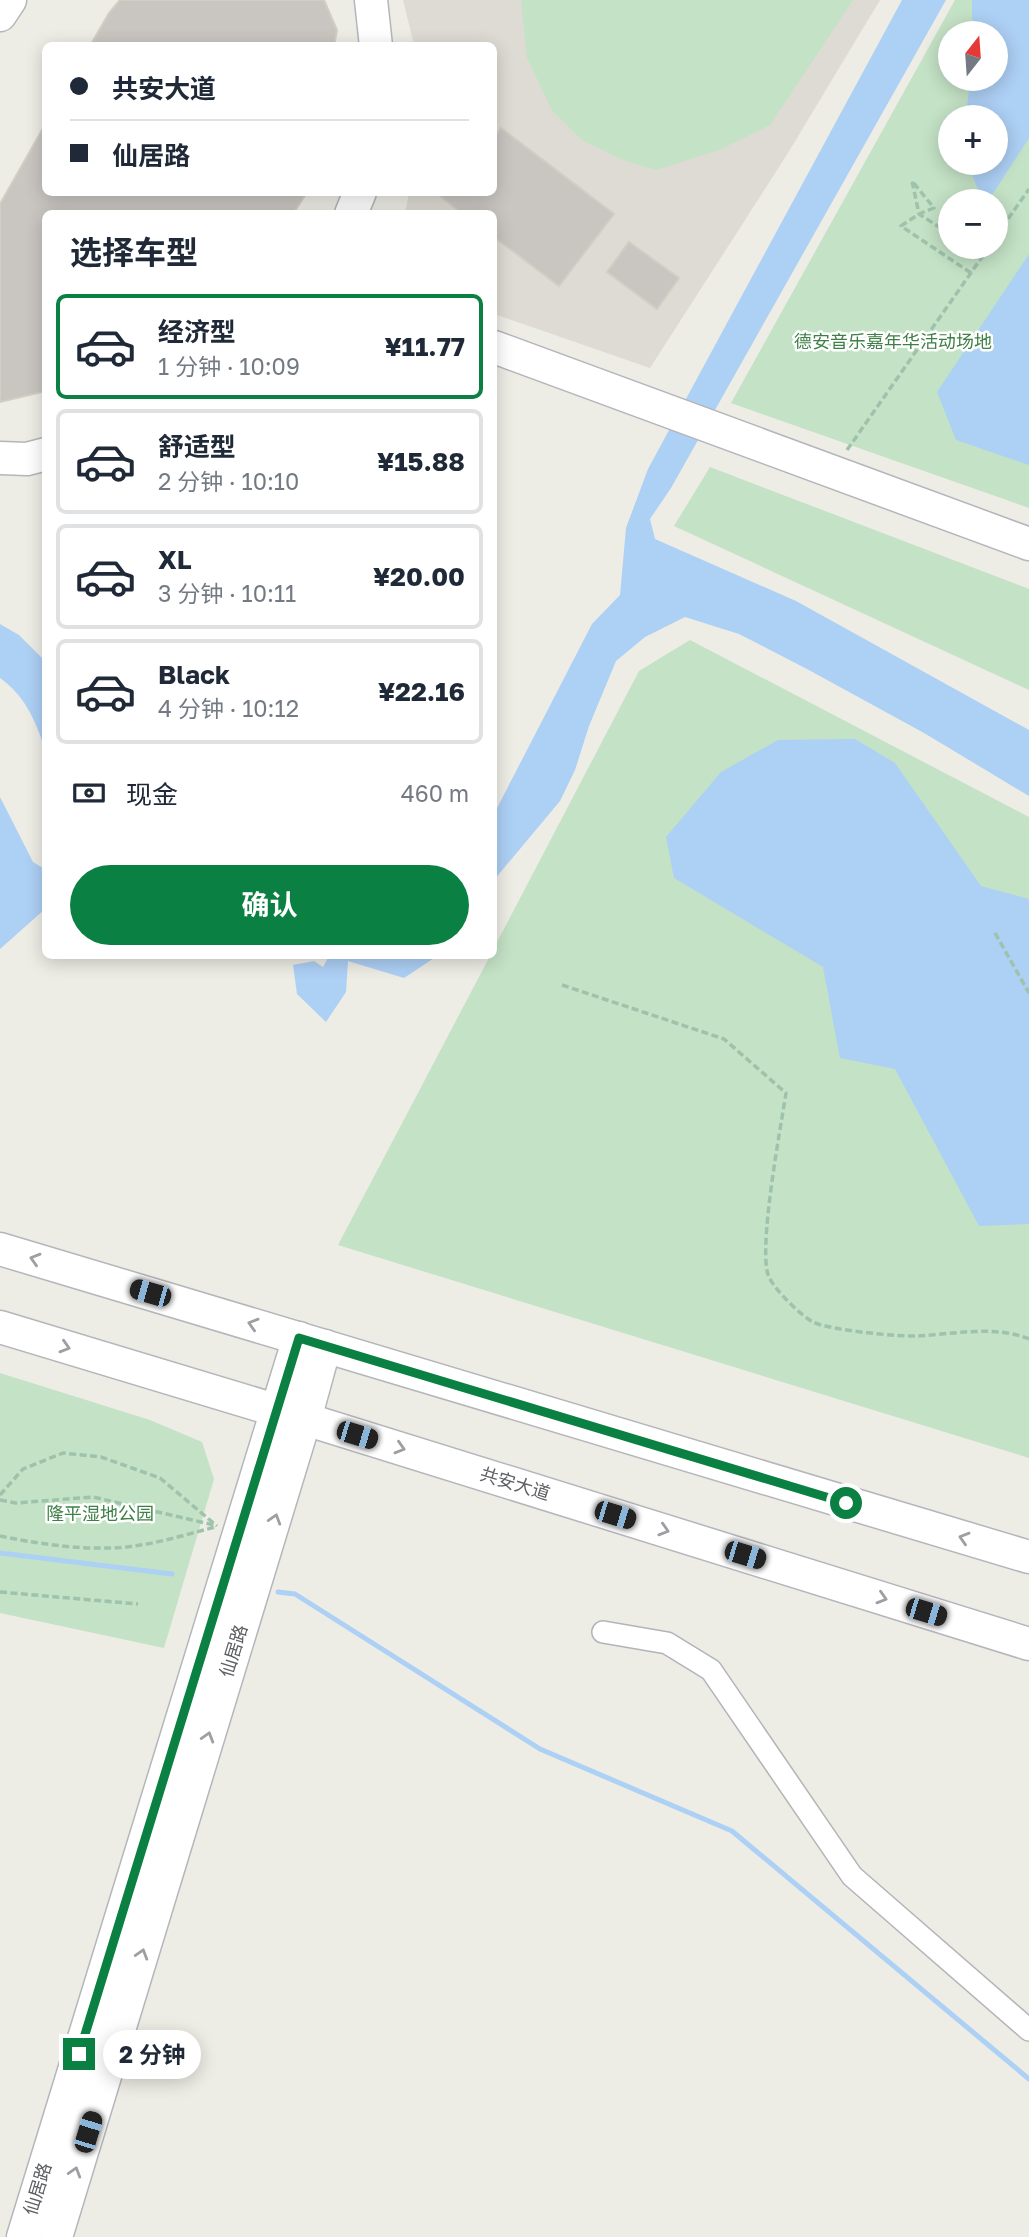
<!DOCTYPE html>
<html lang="zh">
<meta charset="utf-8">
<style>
body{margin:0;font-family:"Golos Text","Noto Sans SC",sans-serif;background:#f2f2f3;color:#1f2937;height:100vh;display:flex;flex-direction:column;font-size:26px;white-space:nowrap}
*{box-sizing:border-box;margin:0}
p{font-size:23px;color:#747a83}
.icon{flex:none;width:38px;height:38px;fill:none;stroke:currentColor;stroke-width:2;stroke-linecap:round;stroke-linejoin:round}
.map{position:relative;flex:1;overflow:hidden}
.details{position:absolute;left:42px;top:210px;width:455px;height:749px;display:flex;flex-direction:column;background:#fff;border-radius:10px;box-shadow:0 4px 18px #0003}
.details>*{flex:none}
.hud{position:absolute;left:42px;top:42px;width:455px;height:154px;border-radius:10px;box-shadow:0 4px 18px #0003;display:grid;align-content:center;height:154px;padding:0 28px;background:#fff}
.needle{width:46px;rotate:17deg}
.controls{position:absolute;left:938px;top:21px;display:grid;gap:14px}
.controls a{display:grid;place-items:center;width:70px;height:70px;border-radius:50%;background:#fff;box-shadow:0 4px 18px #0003;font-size:35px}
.end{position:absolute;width:32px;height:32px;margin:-16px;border:9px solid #0b8043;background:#fff;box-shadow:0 0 0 4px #fff}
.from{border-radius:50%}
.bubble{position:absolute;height:49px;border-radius:24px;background:#fff;box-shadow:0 4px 18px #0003;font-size:23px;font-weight:700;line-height:49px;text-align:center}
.car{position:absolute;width:21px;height:42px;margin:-21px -10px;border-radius:9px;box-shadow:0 0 5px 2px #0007;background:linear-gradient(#222 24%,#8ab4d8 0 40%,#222 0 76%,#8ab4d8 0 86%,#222 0)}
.hud b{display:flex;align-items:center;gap:24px;height:66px;font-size:26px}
.hud b+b{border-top:2px solid #e0e1e3}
.hud i{width:18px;height:18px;background:#1f2937}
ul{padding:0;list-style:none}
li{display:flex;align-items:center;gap:21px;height:105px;margin:0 14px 10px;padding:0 14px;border:4px solid #e0e1e3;border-radius:10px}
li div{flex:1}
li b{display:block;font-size:26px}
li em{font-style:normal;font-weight:700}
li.on{border-color:#0b8043}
li>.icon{width:63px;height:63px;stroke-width:1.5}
h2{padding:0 28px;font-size:32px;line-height:84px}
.pay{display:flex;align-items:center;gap:18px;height:77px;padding:0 28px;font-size:26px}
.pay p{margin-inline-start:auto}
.button{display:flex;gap:14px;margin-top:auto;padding:14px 28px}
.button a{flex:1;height:80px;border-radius:42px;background:#0b8043;color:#fff;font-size:28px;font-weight:700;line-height:80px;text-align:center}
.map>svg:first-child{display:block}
.education{fill:#dddbd3}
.green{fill:#c4e2c6;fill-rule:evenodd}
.water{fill:#add0f5}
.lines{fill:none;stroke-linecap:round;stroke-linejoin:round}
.stream{stroke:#add0f5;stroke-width:5}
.building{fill:#c9c6c2;stroke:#d1cec4;stroke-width:2}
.street-casing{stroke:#b2b4b8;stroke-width:24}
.secondary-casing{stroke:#b4b6bb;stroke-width:35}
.path{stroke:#9ec2ab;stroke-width:3.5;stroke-dasharray:7 3.5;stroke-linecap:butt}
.street{stroke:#fff;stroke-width:21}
.secondary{stroke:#fff;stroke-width:32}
.oneway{stroke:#9e9fa2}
.route{stroke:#0b8043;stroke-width:9}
.labels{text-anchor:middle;stroke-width:5;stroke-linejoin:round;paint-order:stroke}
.park-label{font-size:18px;fill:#3f8047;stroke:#fff}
.street-label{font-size:18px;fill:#5d5f64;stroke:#fff}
</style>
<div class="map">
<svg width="1029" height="2237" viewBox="0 0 1029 2237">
<rect width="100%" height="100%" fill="#edece5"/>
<path class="education" d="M403 0H880L788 153 650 368 494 314V214L405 213 409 193 494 192V46L414 45Z"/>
<g class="green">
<path d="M521 0H853L770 125 719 150 656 170 623 160 582 140 552 110 527 58Z"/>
<path d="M955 0H1029V508L731 403ZM950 33H996V79H950ZM950 117H996V163H950ZM950 201H996V247H950Z"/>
<path d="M710 467 1029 589V690L674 526Z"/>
<path d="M690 640 1029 817V1458L338 1245 490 956H494V948L639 671Z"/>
<path d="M0 1373 150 1420 202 1442 214 1479 164 1648 0 1613Z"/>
</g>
<g class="water">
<path d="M902 0H946L671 488 650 519 655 539 796 601 1029 730V796L924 733 807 669 739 634 685 617 645 637 616 661 589 726 575 770 560 801 494 880V814L592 624 620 595 626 528 648 469Z"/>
<path d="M972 0H1029V138L988 201H983L967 163H996V117H966L970 79H996V33H972Z"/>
<path d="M1029 254V465L956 440 937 392Z"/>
<path d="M0 624 19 635 45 661V749C35 720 26 697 0 678Z"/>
<path d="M855 739 895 763 981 886 1029 899V1224L979 1226 895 1069 840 1058 823 967 674 878 666 837 721 772 778 740Z"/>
<path d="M0 797 33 862 46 870 45 909 0 949Z"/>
<path d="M329 956H437L404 978 348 961 346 992 326 1022 297 994 293 965 314 961 323 967Z"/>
</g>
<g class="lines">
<g class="stream">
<path d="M0 1553 172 1574"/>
<path d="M278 1592 295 1594 540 1749 732 1831 1029 2079"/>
</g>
</g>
<g class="building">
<path d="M120 0H324L337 30 334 46H90L109 13Z"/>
<path d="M46 123V192H307L293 214H46V391L0 402V204Z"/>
<path d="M501 128 614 214 559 286 494 237V214H463L435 192H494V137Z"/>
<path d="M629 242 679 278 657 309 607 272Z"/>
</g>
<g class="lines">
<g class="street-casing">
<path id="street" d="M603 1632 667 1643 711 1670 852 1876 1029 2030"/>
</g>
<g class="secondary-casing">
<g id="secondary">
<path d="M371 0 376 46"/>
<path d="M0 15 10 0"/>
<path d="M351 214 360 192"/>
<path d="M494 347 1029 544"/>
<path d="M0 458 27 459 46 454"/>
<path d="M0 1249 1029 1557"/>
<path d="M0 1327 305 1419 1029 1644"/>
<path d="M23 2237 299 1338"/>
<path d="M56 2237 305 1419 325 1346"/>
</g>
</g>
<g class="path">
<path d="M950 234 919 214 912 181 934 208 919 214 901 226 971 273"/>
<path d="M996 236 1029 189"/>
<path d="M971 247 983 255"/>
<path d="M847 450 989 247"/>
<path d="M995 933 1029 993"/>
<path d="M562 985 724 1039 786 1093C781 1126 757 1252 769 1277 775 1290 800 1315 813 1322 828 1330 900 1337 918 1336 954 1334 995 1325 1029 1339"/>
<path d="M0 1495 23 1469 63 1453 101 1457 160 1478 217 1526"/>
<path d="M0 1500 16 1503 93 1497 214 1525"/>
<path d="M0 1536C34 1543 73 1549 108 1548 143 1548 181 1536 215 1527"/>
<path d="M0 1592 138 1604"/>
</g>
<use href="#street" class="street"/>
<use href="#secondary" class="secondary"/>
</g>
<defs><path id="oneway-chevron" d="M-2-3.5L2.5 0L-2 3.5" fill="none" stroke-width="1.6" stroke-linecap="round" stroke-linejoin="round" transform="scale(1.75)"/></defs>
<g class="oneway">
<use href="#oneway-chevron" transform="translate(35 1259) rotate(-163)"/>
<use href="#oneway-chevron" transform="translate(253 1324) rotate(-163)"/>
<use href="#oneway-chevron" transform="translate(65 1347) rotate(17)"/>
<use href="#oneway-chevron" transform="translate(400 1448) rotate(17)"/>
<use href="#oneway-chevron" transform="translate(275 1519) rotate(-73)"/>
<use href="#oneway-chevron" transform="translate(664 1530) rotate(17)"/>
<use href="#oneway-chevron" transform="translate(964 1538) rotate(-163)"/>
<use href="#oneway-chevron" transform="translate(882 1598) rotate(17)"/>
<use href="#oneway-chevron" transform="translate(208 1737) rotate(-73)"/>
<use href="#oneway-chevron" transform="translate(142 1954) rotate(-73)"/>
<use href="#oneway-chevron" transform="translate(75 2172) rotate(-73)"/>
</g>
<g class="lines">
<path class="route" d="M79 2054 299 1338 846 1503"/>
</g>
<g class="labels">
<g class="park-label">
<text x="893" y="348">德安音乐嘉年华活动场地</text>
<text x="100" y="1520">隆平湿地公园</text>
</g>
<g class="street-label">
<text transform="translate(515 1484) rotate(17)" y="6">共安大道</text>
<text transform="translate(234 1651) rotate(-73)" y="6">仙居路</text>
<text transform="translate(38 2189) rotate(-73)" y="6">仙居路</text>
</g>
</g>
</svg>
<div class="controls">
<a><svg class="needle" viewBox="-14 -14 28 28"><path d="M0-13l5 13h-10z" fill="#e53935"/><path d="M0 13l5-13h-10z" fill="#747a83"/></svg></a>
<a>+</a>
<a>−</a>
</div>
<i class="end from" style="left:846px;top:1503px"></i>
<i class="end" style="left:79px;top:2054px"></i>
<div class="bubble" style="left:103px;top:2030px;width:98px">2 分钟</div>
<i class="car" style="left:150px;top:1293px;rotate:286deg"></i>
<i class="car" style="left:357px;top:1435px;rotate:107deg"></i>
<i class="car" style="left:615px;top:1515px;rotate:107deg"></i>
<i class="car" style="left:745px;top:1555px;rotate:107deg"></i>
<i class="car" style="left:926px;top:1612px;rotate:107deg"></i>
<i class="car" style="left:88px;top:2132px;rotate:17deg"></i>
<div class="hud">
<b><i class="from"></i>共安大道</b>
<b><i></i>仙居路</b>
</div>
<section class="details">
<h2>选择车型</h2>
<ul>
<li class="on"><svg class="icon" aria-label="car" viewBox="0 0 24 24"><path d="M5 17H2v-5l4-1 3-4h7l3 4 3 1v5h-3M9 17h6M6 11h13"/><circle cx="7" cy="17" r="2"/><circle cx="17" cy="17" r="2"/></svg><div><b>经济型</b><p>1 分钟 · 10:09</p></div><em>¥11.77</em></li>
<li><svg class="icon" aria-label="car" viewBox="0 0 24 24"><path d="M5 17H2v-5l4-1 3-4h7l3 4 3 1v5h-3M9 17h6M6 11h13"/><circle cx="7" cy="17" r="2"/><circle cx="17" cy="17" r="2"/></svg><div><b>舒适型</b><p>2 分钟 · 10:10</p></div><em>¥15.88</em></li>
<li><svg class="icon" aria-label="car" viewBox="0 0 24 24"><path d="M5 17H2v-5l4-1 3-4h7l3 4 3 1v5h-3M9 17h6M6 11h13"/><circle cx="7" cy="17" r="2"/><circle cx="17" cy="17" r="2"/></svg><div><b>XL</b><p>3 分钟 · 10:11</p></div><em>¥20.00</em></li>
<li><svg class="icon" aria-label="car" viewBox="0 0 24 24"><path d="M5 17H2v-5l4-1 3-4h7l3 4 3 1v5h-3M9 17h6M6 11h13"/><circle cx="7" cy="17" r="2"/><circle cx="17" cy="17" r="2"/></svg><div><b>Black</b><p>4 分钟 · 10:12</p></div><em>¥22.16</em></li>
</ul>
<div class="pay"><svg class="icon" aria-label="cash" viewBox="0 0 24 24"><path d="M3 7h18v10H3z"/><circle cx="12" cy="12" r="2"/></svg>现金<p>460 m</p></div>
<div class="button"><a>确认</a></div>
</section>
</div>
